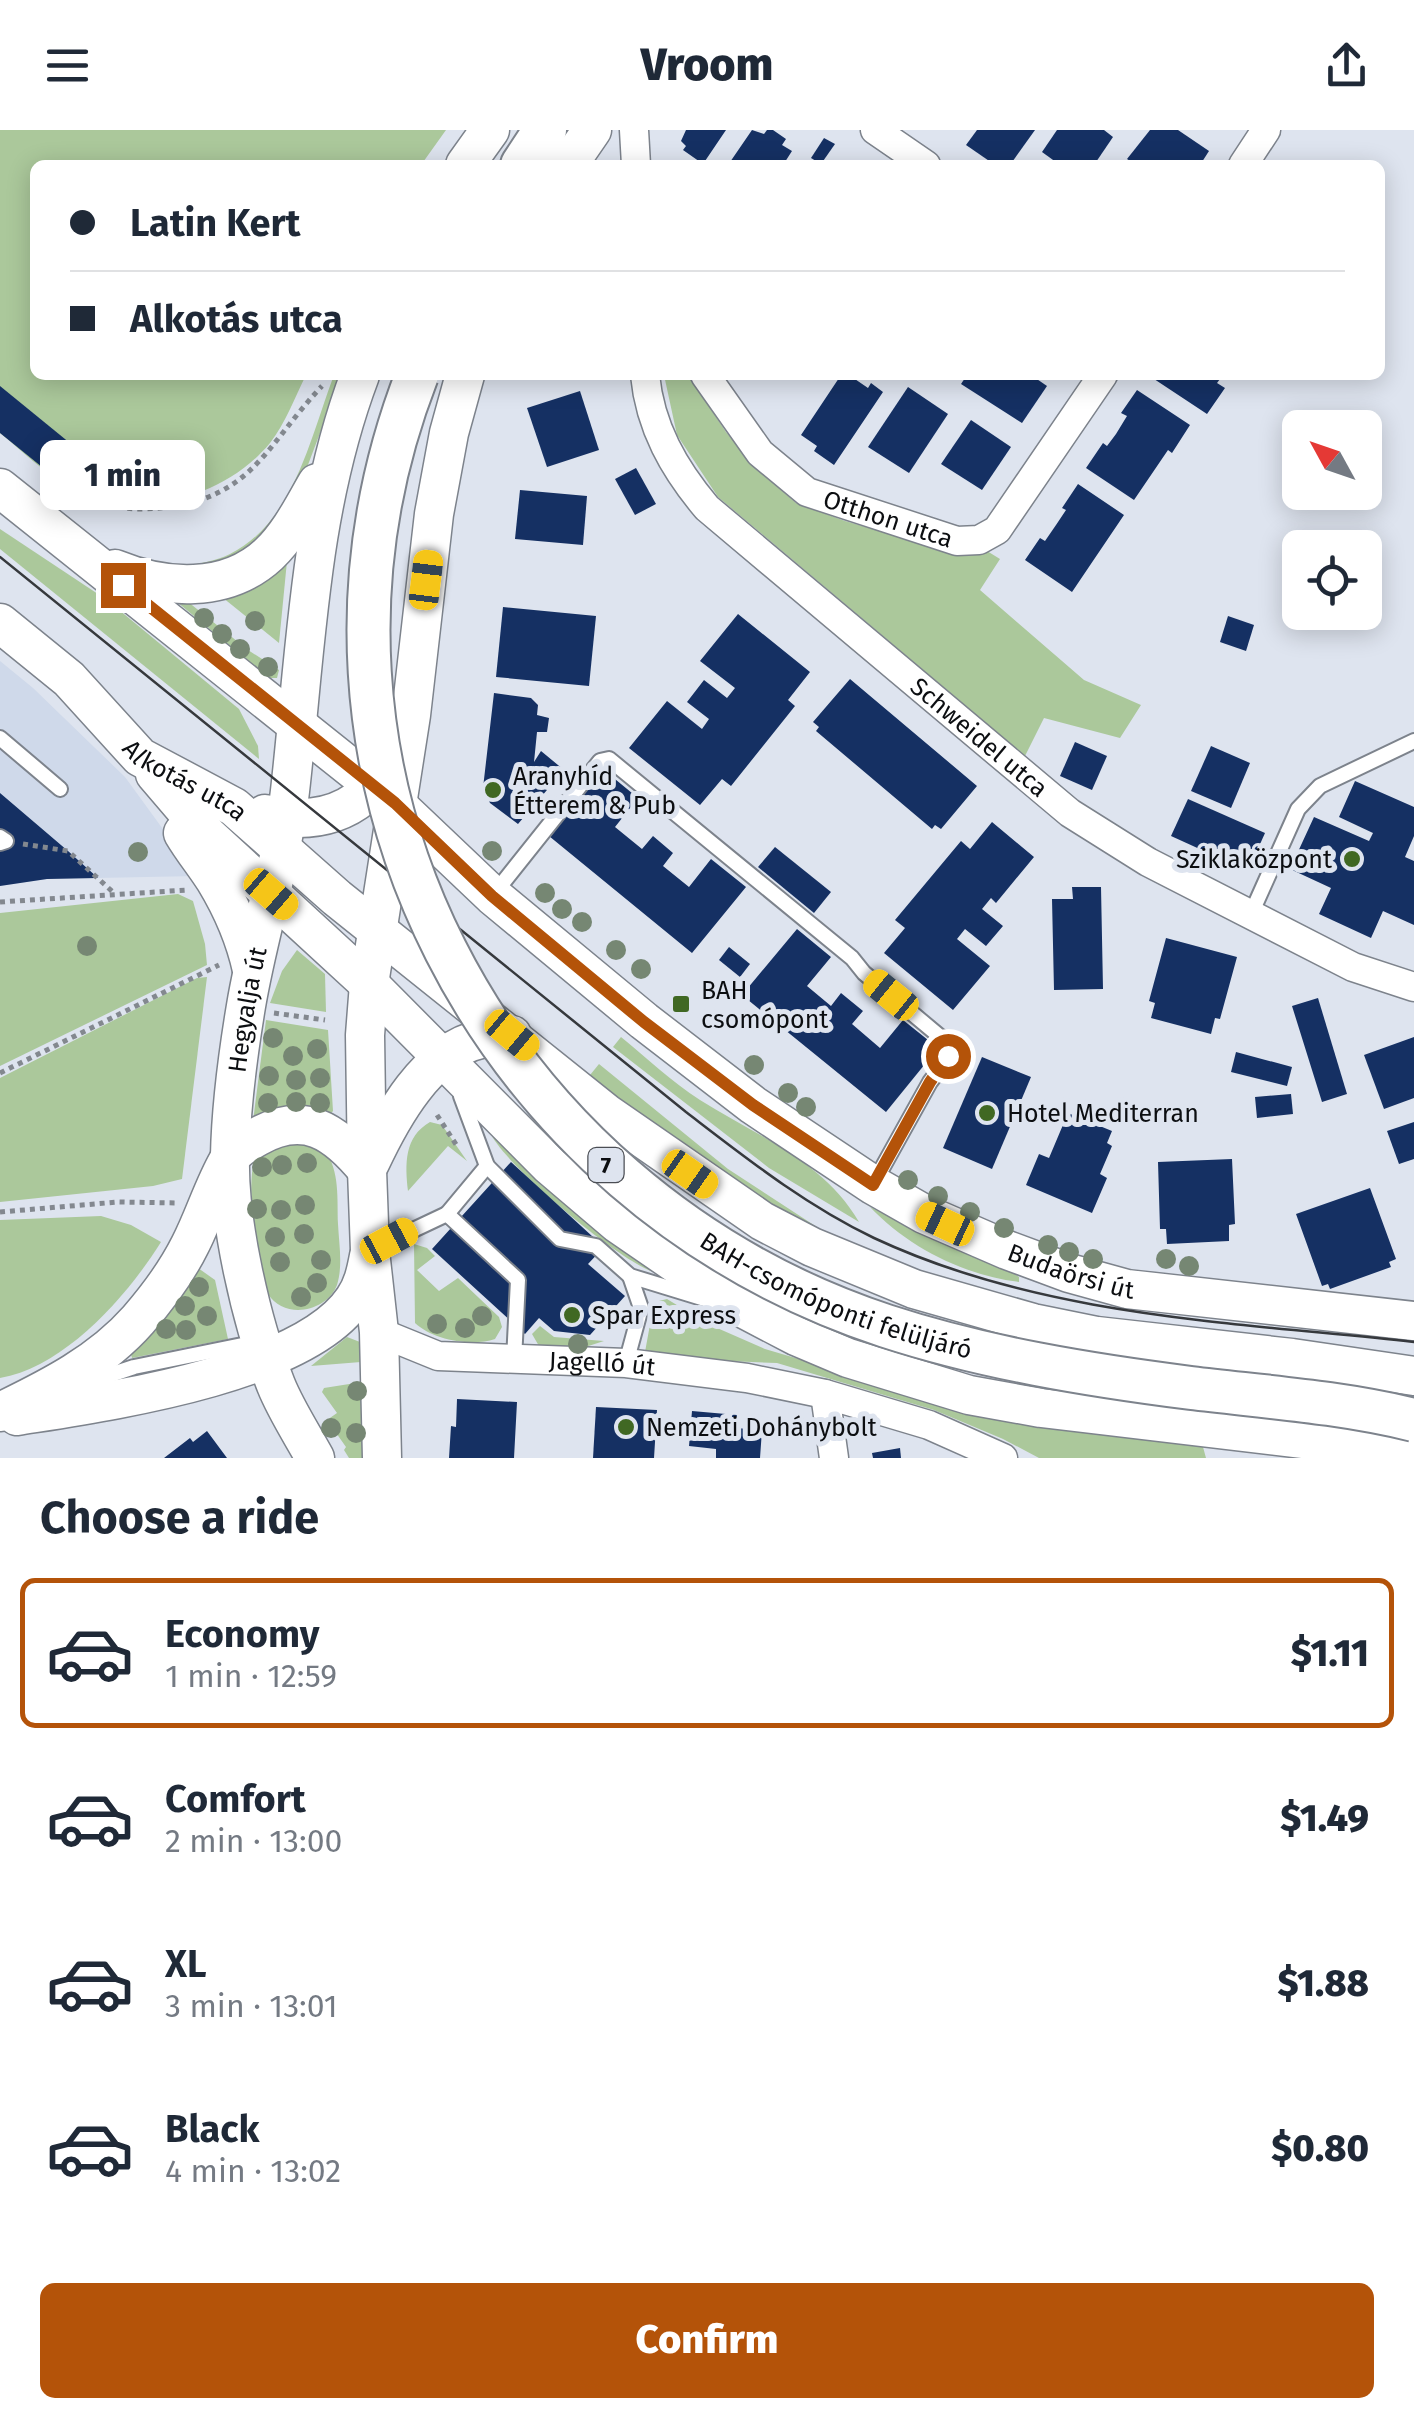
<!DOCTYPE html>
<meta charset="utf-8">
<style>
body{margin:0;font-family:"Fira Sans",sans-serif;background:#f2f2f3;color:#1f2937;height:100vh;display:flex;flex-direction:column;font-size:38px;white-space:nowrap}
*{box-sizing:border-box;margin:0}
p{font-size:32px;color:#747a83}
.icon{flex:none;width:55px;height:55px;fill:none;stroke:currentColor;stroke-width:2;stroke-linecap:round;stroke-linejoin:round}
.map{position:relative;height:1328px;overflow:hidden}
.sheet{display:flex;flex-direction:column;background:#fff;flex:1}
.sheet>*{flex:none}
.hud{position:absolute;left:30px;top:30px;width:1355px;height:220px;border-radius:15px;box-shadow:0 5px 25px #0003;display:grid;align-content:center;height:220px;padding:0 40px;background:#fff}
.needle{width:65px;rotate:310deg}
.fabs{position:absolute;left:1282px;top:280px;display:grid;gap:20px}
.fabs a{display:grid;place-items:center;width:100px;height:100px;border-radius:15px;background:#fff;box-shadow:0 5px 25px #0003;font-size:50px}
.end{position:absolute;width:45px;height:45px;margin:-22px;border:12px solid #b45309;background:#fff;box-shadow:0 0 0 5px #fff}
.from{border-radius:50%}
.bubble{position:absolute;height:70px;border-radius:15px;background:#fff;box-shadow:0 5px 25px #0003;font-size:32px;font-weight:800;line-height:70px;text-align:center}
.car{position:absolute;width:30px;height:60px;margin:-30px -15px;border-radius:12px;box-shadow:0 0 8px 2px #0007;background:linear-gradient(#f5c518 24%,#345 0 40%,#f5c518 0 76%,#345 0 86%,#f5c518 0)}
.hud b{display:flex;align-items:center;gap:35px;height:95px;font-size:38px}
.hud b+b{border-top:2px solid #e0e1e3}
.hud i{width:25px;height:25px;background:#1f2937}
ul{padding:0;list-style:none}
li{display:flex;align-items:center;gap:30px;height:150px;margin:0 20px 15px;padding:0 20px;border:5px solid transparent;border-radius:15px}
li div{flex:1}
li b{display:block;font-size:38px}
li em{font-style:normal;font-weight:800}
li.active{border-color:#b45309}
li>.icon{width:90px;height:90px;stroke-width:1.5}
h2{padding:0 40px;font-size:45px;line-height:120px}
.action{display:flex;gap:20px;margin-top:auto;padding:20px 40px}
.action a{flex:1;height:115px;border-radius:15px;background:#b45309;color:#fff;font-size:40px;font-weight:800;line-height:115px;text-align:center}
header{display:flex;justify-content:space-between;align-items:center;height:130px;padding:0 40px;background:#fff;font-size:45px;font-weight:800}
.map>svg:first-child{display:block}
.built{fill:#cfd9ea}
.green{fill:#abc89b}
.building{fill:#153063}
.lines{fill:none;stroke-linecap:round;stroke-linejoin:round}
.lane-casing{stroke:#7d838c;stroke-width:18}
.street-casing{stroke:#7d838c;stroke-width:31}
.secondary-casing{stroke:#7d838c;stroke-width:41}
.primary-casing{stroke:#7d838c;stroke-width:46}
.path{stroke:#83888f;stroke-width:5;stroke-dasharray:5 5;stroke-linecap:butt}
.lane{stroke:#fff;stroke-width:14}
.street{stroke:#fff;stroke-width:28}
.secondary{stroke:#fff;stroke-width:38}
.primary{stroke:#fff;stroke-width:42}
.tram{stroke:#36393d;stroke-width:2.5}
.primary-bridge-casing{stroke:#7d838c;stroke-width:46;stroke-linecap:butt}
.primary-bridge{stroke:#fff;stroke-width:42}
.tree{fill:#768773}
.route{stroke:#b45309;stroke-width:12}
.poi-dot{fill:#406823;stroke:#dee4ef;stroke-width:4}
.labels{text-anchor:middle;stroke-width:10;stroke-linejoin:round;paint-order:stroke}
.shield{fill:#dee4ef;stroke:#4b4e54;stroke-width:2.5}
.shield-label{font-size:22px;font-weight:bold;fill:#0c0e11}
.street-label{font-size:25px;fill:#0c0e11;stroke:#dee4ef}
.poi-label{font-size:25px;fill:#0c0e11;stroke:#dee4ef;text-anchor:start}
</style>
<header><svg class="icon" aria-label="menu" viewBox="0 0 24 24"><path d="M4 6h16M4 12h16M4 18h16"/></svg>Vroom<svg class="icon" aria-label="share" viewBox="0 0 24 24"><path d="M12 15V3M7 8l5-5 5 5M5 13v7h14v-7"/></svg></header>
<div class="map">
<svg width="1414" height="1328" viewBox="0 0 1414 1328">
<rect width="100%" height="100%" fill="#dee4ef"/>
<path class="built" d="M0 531 33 558 125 647 197 746 47 749 0 756Z"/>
<g class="green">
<path d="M0 0H446L421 35H35V245H306C295 267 285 294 270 313 222 371 133 391 67 355 43 342 21 320 0 303Z"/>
<path d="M334 245H342L303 348 272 405 225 437H184C199 433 216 431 230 424 294 392 310 308 334 245Z"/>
<path d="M664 245H688L726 302 758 340 796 373 845 391 955 423 987 421 1000 429 980 460 1084 550 1141 575 1120 608 1044 588 1025 626 718 367 677 305Z"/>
<path d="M0 399 107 470 239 579 258 616 259 629 0 419Z"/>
<path d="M287 431 279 513 217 463Z"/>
<path d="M171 467H182L248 520 279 540 277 548H269Z"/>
<path d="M178 764 193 771 205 814 207 835 0 936V783Z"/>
<path d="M297 820 325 844 326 882 270 873 282 841Z"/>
<path d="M207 847 182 1049 153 1056 0 1072V948L197 848Z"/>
<path d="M266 890 328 900 333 981 327 988 253 991Z"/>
<path d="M621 907C647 928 672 952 700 970 757 1006 824 1031 859 1092L769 1038 613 917Z"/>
<path d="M599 934 728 1039 823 1101 834 1117 586 950Z"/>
<path d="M430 992 442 995 467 1031 448 1016 408 1061C405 1034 404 1007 430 992Z"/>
<path d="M490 1002 657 1143C624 1136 502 1033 490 1002Z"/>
<path d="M287 1007 325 1020C340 1042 337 1068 338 1094 339 1114 343 1136 337 1155 327 1182 284 1190 268 1164 254 1142 248 1063 253 1036L256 1029Z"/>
<path d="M870 1077 939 1112 1011 1141 1019 1147V1152C964 1145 909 1118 870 1077Z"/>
<path d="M101 1086 131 1095 161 1112C128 1165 65 1237 0 1248V1090Z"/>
<path d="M414 1114 427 1118 435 1126 417 1140 439 1161 458 1148 499 1187 502 1197 495 1209C472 1217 433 1210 415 1193Z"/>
<path d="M191 1133 215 1150 228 1209 132 1228 131 1224Z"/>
<path d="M667 1169 708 1194 765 1219 1002 1289 1080 1302 1185 1309 1203 1317 1206 1328H1039L1003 1309 934 1280 777 1233 654 1228 645 1222 653 1178 659 1171Z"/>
<path d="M540 1196 554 1207 604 1211 579 1219 539 1216 532 1204Z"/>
<path d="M347 1207 360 1212 361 1232 311 1236Z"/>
<path d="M362 1252 366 1328H349L344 1320 346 1317 327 1290 337 1283 322 1262 324 1258Z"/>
</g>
<g class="building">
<path d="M686 0H726L703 34 683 20 686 16 681 11Z"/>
<path d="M752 0 764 4 767 0H773L786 9 782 15 792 21 783 35H728Z"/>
<path d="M977 0H1035L1010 35H995L966 15Z"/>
<path d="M1057 0H1104L1113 7 1094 35H1060L1042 22Z"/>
<path d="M1150 0H1178L1209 21 1200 35H1136L1127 29Z"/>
<path d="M824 8 835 14 821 34 811 28Z"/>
<path d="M841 245H849L868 258 871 253 883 262 834 335 814 321 817 316 801 305Z"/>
<path d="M967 245H1031L1047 256 1022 293 961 254Z"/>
<path d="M1148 245H1223L1217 253 1225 258 1207 284Z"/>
<path d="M0 256 87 327 63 354 0 303Z"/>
<path d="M908 257 948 284 909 343 868 317Z"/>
<path d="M1137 260 1190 295 1172 323 1168 320 1134 370 1086 338 1103 313 1107 316 1116 304 1127 286 1121 283Z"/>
<path d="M580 261 599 320 547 337 527 278Z"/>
<path d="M971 290 1011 317 982 360 941 334Z"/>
<path d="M636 338 656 374 635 385 615 349Z"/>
<path d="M1078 354 1124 385 1072 462 1025 430 1040 408 1045 411 1056 395 1066 380 1062 378Z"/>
<path d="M520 360 587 366 583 415 515 409Z"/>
<path d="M503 477 596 486 589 556 496 547Z"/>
<path d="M738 484 810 542 788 570 795 576 731 656 722 649 700 675 629 618 667 571 702 599 709 589 687 572 704 550 727 568 735 558 700 531Z"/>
<path d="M1228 486 1254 495 1246 521 1220 512Z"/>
<path d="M850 549 977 656 941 699 935 695 932 699 816 601 819 597 813 592Z"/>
<path d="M494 563 531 568 538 575 537 585 549 588 547 602H537L534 632 541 621 564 640 518 694 490 673 483 658Z"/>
<path d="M1075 612 1107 626 1092 660 1060 646Z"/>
<path d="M1211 616 1250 633 1231 678 1191 661Z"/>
<path d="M604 640 638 668 615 697 642 719 653 706 673 723 663 736 689 757 711 729 746 757 692 823 549 706Z"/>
<path d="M1355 651 1414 677V706L1405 727 1414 731V795L1383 781 1371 808 1319 784 1331 758 1290 739 1314 687 1369 711 1373 703 1339 687Z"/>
<path d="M0 663 68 721 98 748 47 749 0 756Z"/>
<path d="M1188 669 1265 703 1248 741 1171 706Z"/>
<path d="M992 692 1034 727 996 773 991 768 982 779 1003 796 986 816 965 799 957 809 990 836 953 880 884 823 905 798 895 790 961 711 970 719Z"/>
<path d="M775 717 831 762 814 783 758 737Z"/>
<path d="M1072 757H1101L1103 859 1054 860 1052 769H1073Z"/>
<path d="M797 799 831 827 807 856 831 876 841 863 863 881 852 894 880 918 903 890 938 918 886 982 742 865Z"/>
<path d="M1166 808 1237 827 1220 889 1215 888 1211 904 1151 888 1155 873 1149 871Z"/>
<path d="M729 817 750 834 740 847 719 830Z"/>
<path d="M1318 868 1347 964 1322 972 1292 876Z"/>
<path d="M1414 907V968L1384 979 1364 925Z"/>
<path d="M1236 922 1292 937 1287 956 1231 942Z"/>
<path d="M982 927 1031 947 992 1039 943 1018Z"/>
<path d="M1291 964 1293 984 1257 988 1255 967Z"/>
<path d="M1068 983 1112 1001 1107 1013 1112 1016 1100 1044 1107 1048 1092 1083 1026 1055 1039 1024 1049 1028Z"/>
<path d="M1414 992V1029L1399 1034 1387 1001Z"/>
<path d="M1232 1029 1235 1094 1229 1095V1111L1167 1114 1166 1099H1160L1158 1032Z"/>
<path d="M511 1032 604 1117 588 1134 625 1166 590 1205 554 1201 539 1188 525 1204 432 1119Z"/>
<path d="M1370 1058 1396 1129 1389 1132 1391 1137 1330 1159 1328 1154 1322 1156 1296 1084Z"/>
<path d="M457 1269 517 1272 514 1328H449L451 1296 456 1297Z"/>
<path d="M596 1277 657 1280 654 1328H593Z"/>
<path d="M692 1281 737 1285 736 1298 762 1300 760 1328H716V1319L689 1316Z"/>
<path d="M207 1301 227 1328H164L190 1308 193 1312Z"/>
<path d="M900 1318 901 1328H873L872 1323Z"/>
</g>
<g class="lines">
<g class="lane-casing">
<g id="lane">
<path d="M0 608 60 659"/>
<path d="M0 707 6 711 0 713"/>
<path d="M493 765 600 631 609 629 852 828 864 843 950 915 949 927 930 952 875 1051"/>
<path d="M1251 784 1298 679 1320 656 1414 611"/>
<path d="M461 966 487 1036 560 1109 596 1116 630 1146 705 1169"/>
<path d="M447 1084 487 1036"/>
<path d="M375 1118 447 1084 518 1150 514 1230"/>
<path d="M626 1233 641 1178 630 1146"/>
<path d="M89 1252 134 1237 257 1212"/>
</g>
</g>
<g class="street-casing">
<g id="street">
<path d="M634 0 636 35"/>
<path d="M875 0 926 35"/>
<path d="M1243 35 1266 0"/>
<path id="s1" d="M645 245C650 297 674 339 707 378L1070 683 1148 732 1353 837 1414 857"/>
<path id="s2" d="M705 245 760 323 807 362 957 411 979 410 997 400 1103 245"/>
<path id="s3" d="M379 1202 438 1226 626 1233 747 1248 825 1264 929 1295 1003 1328"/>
<path d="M825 1264 834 1328"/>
</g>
</g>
<g class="secondary-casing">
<g id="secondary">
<path d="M465 35 490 0"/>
<path d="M568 35 592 0"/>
<path id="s4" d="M0 358 395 673 493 766 644 891 753 975 873 1055 924 1084 1007 1120 1069 1143 1127 1159 1414 1191"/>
<path d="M115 439C164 459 226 464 269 424 290 404 303 377 317 353"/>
<path id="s5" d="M0 493 69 549 140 627 234 677 337 768 606 983 762 1091 812 1117 914 1159 1033 1193 1097 1206 1292 1228 1414 1246"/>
<path d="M155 644 208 706 369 854 550 1036 617 1093 733 1173 796 1206 848 1228 969 1265 1041 1278 1353 1315 1414 1328"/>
<path d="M265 684C314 695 359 684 385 639"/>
<path d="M183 703C193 720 205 734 215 750 232 778 245 808 252 840"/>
<path d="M370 1033C391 988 427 921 481 909 491 907 502 907 512 905"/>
<path d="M0 1282C50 1258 101 1232 138 1190 158 1167 177 1141 190 1115 204 1088 213 1057 228 1031 234 1021 246 1013 257 1007 304 980 335 1001 367 1040"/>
<path d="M17 1286C104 1272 303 1245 354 1169 363 1156 366 1142 369 1126"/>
<path id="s6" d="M315 1328C302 1304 286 1280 276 1255 252 1194 228 1092 230 1026 231 977 238 924 246 876 258 804 282 734 290 661 306 520 309 380 360 245"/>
<path d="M382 1328 379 1202 370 1121 367 1040 365 905 369 854 411 585 434 384 449 303 465 245"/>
</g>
</g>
<g class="primary-casing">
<path id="primary" d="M522 35 545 0"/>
</g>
<g class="path">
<path d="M68 370C94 370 119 380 145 379 251 374 261 321 322 256"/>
<path d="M23 714 68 721 115 764"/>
<path d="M0 772 187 760"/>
<path d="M274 883 325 890"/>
<path d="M0 943 219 835"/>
<path d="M437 985 457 1016"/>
<path d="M0 1082 118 1072 177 1073"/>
</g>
<use href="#lane" class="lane"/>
<use href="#street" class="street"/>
<use href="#secondary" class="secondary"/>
<use href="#primary" class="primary"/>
<path class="tram" d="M0 427 686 982C746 1028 805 1075 874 1108 1043 1187 1232 1192 1414 1212"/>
<g class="primary-bridge-casing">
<g id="primary-bridge">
<path id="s7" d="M417 245C263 641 491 1066 886 1196 984 1228 1089 1245 1191 1258 1266 1267 1341 1272 1414 1290"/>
</g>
</g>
<use href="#primary-bridge" class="primary-bridge"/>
</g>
<g class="tree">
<circle cx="204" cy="488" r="10"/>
<circle cx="255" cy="491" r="10"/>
<circle cx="222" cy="504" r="10"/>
<circle cx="240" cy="519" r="10"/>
<circle cx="268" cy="537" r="10"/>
<circle cx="492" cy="721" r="10"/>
<circle cx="138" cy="722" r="10"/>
<circle cx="545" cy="763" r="10"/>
<circle cx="562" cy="779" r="10"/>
<circle cx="582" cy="792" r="10"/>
<circle cx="87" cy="816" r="10"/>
<circle cx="616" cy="820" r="10"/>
<circle cx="641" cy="839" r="10"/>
<circle cx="273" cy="908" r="10"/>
<circle cx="317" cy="919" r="10"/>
<circle cx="293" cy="926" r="10"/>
<circle cx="754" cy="935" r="10"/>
<circle cx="269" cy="946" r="10"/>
<circle cx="320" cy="948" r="10"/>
<circle cx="296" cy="950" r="10"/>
<circle cx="788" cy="963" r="10"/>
<circle cx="296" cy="972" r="10"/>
<circle cx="268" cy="973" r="10"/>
<circle cx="320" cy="973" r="10"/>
<circle cx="806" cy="977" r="10"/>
<circle cx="307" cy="1033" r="10"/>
<circle cx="282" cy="1035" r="10"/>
<circle cx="262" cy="1037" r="10"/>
<circle cx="908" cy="1050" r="10"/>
<circle cx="938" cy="1066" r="10"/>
<circle cx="305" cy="1075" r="10"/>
<circle cx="257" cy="1079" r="10"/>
<circle cx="281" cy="1080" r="10"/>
<circle cx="970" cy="1082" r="10"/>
<circle cx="1004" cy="1098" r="10"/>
<circle cx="304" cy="1104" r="10"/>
<circle cx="275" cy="1107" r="10"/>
<circle cx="1048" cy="1115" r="10"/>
<circle cx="1069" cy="1122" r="10"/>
<circle cx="1093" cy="1129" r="10"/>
<circle cx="1166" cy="1129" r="10"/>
<circle cx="321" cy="1130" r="10"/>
<circle cx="280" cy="1132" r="10"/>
<circle cx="1189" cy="1136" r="10"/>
<circle cx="317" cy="1153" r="10"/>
<circle cx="199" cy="1157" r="10"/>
<circle cx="301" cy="1167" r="10"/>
<circle cx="185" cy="1176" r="10"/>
<circle cx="207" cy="1186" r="10"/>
<circle cx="482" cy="1186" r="10"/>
<circle cx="437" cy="1194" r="10"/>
<circle cx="465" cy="1198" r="10"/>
<circle cx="166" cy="1199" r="10"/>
<circle cx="186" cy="1200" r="10"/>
<circle cx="578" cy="1214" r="10"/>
<circle cx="357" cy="1261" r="10"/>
<circle cx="331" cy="1298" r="10"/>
<circle cx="356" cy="1303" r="10"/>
</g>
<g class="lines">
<path class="route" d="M123 455 395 673 492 766 644 892 753 975 873 1055 930 952 948 926"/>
</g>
<g class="poi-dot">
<circle cx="493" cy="660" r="10"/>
<circle cx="1352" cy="729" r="10"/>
<rect x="671" y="864" width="20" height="20" rx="5"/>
<circle cx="987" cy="983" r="10"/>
<circle cx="572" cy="1185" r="10"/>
<circle cx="626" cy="1297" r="10"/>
</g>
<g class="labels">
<rect class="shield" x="588.5" y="1018" width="35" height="34" rx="8"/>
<g class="shield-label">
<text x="606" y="1043">7</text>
</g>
<g class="street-label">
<text dy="9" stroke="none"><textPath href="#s2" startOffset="242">Otthon utca</textPath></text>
<text dy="9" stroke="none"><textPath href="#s1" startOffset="505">Schweidel utca</textPath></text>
<text dy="9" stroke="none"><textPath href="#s5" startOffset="245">Alkotás utca</textPath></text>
<text dy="9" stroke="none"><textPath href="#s6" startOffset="465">Hegyalja út</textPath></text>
<text dy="9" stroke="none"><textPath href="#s4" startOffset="1335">Budaörsi út</textPath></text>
<text dy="9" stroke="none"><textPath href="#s7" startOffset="1130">BAH-csomóponti felüljáró</textPath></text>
<text dy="9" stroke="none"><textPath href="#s3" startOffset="228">Jagelló út</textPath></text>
</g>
<g class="poi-label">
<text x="513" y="655">Aranyhíd<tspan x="513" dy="29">Étterem &amp; Pub</tspan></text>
<text x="1332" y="738" text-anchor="end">Sziklaközpont</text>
<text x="701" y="869">BAH<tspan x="701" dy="29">csomópont</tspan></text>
<text x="1007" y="992">Hotel Mediterran</text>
<text x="592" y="1194">Spar Express</text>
<text x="646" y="1306">Nemzeti Dohánybolt</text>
</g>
</g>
</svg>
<div class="fabs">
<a><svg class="needle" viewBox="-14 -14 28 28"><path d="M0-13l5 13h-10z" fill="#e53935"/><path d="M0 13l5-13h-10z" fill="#747a83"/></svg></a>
<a><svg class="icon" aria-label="locate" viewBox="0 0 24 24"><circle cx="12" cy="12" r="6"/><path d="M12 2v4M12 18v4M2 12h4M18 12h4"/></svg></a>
</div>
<i class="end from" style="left:948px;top:926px"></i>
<i class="end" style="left:123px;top:455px"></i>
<div class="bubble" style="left:40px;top:310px;width:165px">1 min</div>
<i class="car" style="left:426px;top:450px;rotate:7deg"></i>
<i class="car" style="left:271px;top:764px;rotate:131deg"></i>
<i class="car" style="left:891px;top:865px;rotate:309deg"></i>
<i class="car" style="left:512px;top:905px;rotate:130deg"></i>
<i class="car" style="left:690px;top:1044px;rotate:125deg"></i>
<i class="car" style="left:945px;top:1094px;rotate:295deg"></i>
<i class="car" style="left:389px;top:1111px;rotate:62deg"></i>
<div class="hud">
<b><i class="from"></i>Latin Kert</b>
<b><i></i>Alkotás utca</b>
</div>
</div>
<section class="sheet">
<h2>Choose a ride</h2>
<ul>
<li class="active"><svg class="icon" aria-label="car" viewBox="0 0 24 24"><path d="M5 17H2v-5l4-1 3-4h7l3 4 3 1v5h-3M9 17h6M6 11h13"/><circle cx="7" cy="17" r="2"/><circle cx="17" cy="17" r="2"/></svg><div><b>Economy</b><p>1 min · 12:59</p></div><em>$1.11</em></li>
<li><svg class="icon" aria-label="car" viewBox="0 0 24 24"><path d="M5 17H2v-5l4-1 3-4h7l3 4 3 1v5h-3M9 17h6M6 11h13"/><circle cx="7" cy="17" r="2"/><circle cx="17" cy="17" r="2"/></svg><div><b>Comfort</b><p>2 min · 13:00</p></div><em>$1.49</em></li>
<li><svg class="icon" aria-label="car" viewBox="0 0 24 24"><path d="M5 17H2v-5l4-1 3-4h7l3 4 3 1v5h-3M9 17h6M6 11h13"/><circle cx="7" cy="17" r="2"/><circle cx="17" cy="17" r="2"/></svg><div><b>XL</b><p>3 min · 13:01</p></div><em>$1.88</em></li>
<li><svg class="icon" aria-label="car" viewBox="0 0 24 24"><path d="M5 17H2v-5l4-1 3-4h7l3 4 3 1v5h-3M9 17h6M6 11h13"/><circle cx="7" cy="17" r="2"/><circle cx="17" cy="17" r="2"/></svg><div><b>Black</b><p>4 min · 13:02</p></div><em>$0.80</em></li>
</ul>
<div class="action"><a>Confirm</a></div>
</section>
